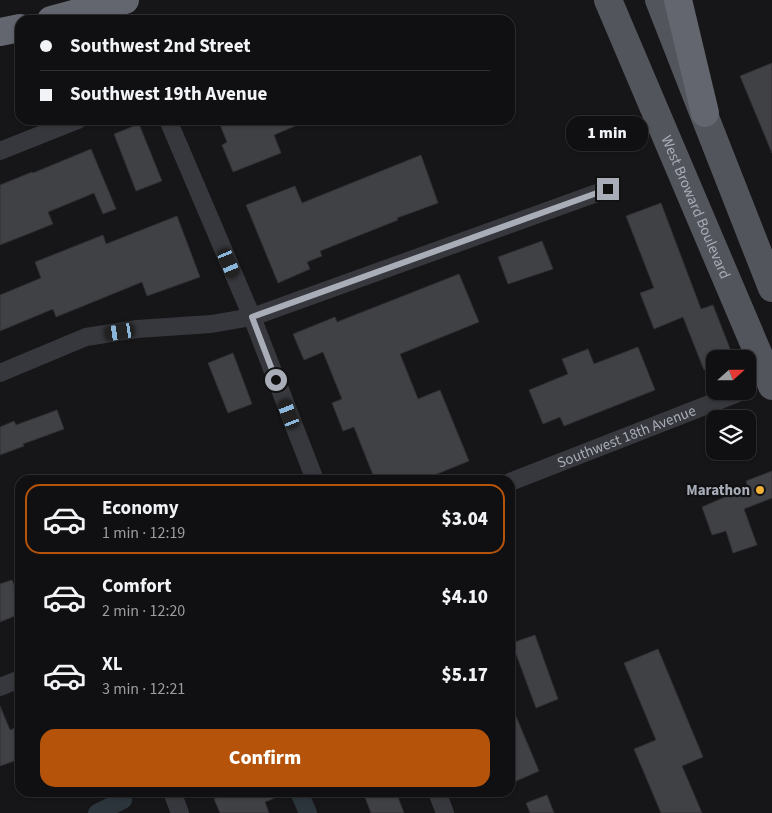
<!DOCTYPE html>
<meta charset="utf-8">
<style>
body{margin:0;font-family:"Source Sans 3",sans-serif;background:#1e1e20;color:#f1f3f6;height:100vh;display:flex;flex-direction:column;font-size:19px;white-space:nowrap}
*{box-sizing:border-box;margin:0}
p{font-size:16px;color:#9c9d9f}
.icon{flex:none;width:28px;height:28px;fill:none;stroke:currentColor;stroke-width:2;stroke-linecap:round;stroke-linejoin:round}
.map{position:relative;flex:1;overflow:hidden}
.details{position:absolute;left:15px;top:475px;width:500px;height:322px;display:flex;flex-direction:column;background:#101012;border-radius:15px;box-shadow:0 1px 4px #0004,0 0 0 1px #303032}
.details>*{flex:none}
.top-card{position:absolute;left:15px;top:15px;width:500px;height:110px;border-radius:15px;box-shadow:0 1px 4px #0004,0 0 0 1px #303032;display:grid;align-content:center;height:110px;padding:0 25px;background:#101012}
.needle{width:32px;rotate:69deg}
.controls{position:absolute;left:706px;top:350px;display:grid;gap:10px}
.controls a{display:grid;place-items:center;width:50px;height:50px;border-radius:10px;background:#101012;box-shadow:0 1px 4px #0004,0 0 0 1px #303032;font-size:25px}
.end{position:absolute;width:22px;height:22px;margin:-11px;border:6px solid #a8adb8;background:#111;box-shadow:0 0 0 2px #111}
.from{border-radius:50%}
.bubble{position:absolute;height:35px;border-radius:15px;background:#101012;box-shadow:0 1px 4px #0004,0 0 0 1px #303032;font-size:16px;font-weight:800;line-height:35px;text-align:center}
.car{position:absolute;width:15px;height:30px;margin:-15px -8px;border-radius:6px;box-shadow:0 0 4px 1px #0007;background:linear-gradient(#222 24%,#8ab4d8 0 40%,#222 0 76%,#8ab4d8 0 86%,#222 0)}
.top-card b{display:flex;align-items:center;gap:18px;height:48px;font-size:19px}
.top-card b+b{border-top:1px solid #303032}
.top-card i{width:12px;height:12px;background:#f1f3f6}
ul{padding:9px 0 0;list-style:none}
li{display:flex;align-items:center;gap:15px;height:70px;margin:0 10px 8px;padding:0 15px;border:2px solid transparent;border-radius:15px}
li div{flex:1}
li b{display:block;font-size:19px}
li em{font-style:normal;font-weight:800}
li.active{border-color:#b45309}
li>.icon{width:45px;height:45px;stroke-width:1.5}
.action{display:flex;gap:10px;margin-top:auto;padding:10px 25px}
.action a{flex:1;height:58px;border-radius:15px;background:#b45309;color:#fff;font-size:20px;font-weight:800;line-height:58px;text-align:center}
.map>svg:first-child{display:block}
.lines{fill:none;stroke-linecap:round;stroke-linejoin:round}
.canal{stroke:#2c353c;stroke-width:18}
.building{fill:#404145;stroke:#303034}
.minor{stroke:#37383d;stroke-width:18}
.primary{stroke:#53555c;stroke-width:28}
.motorway{stroke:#63666e;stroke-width:28}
.route{stroke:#a8adb8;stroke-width:6}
.poi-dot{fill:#f2b134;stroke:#111113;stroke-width:2}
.labels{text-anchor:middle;stroke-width:4.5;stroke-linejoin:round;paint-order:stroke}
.street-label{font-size:15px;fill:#a8adb8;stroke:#111113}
.poi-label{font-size:15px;font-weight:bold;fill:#a8adb8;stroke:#111113;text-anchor:end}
</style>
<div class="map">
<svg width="772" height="813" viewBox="0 0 772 813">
<rect width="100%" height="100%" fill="#161618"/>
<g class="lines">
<g class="canal">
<path d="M299 792 308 813"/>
<path d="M97 813 123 800"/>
</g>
</g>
<g class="building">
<path d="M772 63V153L740 76Z"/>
<path d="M218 120H309L274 135 281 153 233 172 222 145 227 142Z"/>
<path d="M139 124 162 181 136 191 114 134Z"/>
<path d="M91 149 116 209 103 214 94 193 48 212 53 224 0 245V185L32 172 33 173Z"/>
<path d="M421 155 438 203 397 218 398 220 320 251 322 256 307 262 310 269 278 283 246 205 295 186 302 203Z"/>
<path d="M661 203 701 309 713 305 734 359H715V366L704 370 683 317 654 329 640 293 654 288 626 216Z"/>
<path d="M177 216 200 277 147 296 142 282 56 317 53 309 0 331V295L41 278 35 262 103 235 106 244Z"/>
<path d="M542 241 553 269 508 284 498 257Z"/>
<path d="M459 274 479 322 400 354 418 399 440 390 469 461 422 480H375L354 427 343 431 332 403 342 399 323 352 304 360 293 334 335 317 337 322Z"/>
<path d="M638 347 655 390 564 426 560 417 543 424 529 390 568 374 562 359 588 349 594 364Z"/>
<path d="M233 353 252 404 228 413 208 363Z"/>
<path d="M57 410 64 429 23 444 24 446 0 455V427L14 421 16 425Z"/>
<path d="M772 471V498L744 509 757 545 733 553 726 531 712 535 702 507 748 487 746 481Z"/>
<path d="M12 580 17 592 20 591V614L0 622V584Z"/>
<path d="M535 635 558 699 536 708 512 643Z"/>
<path d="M658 649 703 757 682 766 702 813H661L634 749 656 740 624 663Z"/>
<path d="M510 702 539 771 514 782 510 772Z"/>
<path d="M0 706 10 730 20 726V759L0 766Z"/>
<path d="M229 792H287V793L265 802 269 813H220L214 799Z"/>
<path d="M363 792H396L404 813H371Z"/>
<path d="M547 795 554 813H530L526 803Z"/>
</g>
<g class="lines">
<g class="minor">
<path d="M168 120 252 317 315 480"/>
<path d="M0 151 78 120"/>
<path d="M0 373 86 337 137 329 211 324 252 317 608 189"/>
<path id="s1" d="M510 482 743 391"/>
<path d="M0 687 20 679"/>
<path d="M172 792 180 813"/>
<path d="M437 792 445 813"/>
</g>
<g class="primary">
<path id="s2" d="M608 0 772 386"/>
<path d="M659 0 772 288"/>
</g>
<g class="motorway">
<path d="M678 0 705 113"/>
<path d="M51 20 125 0"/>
<path d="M0 32 20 28"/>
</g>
</g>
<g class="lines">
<path class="route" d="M276 380 252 317 608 189"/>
</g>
<circle class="poi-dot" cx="760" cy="490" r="5"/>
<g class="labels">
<g class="street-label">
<text dy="5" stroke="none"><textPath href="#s2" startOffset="225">West Broward Boulevard</textPath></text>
<text dy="5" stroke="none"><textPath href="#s1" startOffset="125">Southwest 18th Avenue</textPath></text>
</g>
<g class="poi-label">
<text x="750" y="495">Marathon</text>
</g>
</g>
</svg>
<div class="controls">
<a><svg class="needle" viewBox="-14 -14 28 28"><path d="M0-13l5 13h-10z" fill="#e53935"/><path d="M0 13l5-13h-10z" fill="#9c9d9f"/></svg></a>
<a><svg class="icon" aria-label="layers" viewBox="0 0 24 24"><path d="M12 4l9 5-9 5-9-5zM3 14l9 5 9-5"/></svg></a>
</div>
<i class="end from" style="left:276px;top:380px"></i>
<i class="end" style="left:608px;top:189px"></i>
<div class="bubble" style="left:566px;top:116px;width:82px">1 min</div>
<i class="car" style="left:229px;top:263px;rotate:157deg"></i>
<i class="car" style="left:120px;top:332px;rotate:261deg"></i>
<i class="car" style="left:289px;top:414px;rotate:339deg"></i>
<div class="top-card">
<b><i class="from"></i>Southwest 2nd Street</b>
<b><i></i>Southwest 19th Avenue</b>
</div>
<section class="details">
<ul>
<li class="active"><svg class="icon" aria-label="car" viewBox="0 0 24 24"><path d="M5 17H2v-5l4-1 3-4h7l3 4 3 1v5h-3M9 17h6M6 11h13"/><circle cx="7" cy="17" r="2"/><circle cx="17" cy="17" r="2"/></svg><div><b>Economy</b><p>1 min · 12:19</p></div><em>$3.04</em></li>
<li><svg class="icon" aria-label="car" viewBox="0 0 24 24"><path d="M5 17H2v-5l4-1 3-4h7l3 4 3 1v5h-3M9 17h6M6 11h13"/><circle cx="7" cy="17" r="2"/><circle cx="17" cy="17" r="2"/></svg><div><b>Comfort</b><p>2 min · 12:20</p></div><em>$4.10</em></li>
<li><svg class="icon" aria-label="car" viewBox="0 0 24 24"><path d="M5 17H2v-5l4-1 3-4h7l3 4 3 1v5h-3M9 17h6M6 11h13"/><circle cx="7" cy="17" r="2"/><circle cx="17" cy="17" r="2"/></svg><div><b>XL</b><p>3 min · 12:21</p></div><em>$5.17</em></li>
</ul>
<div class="action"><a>Confirm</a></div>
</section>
</div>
